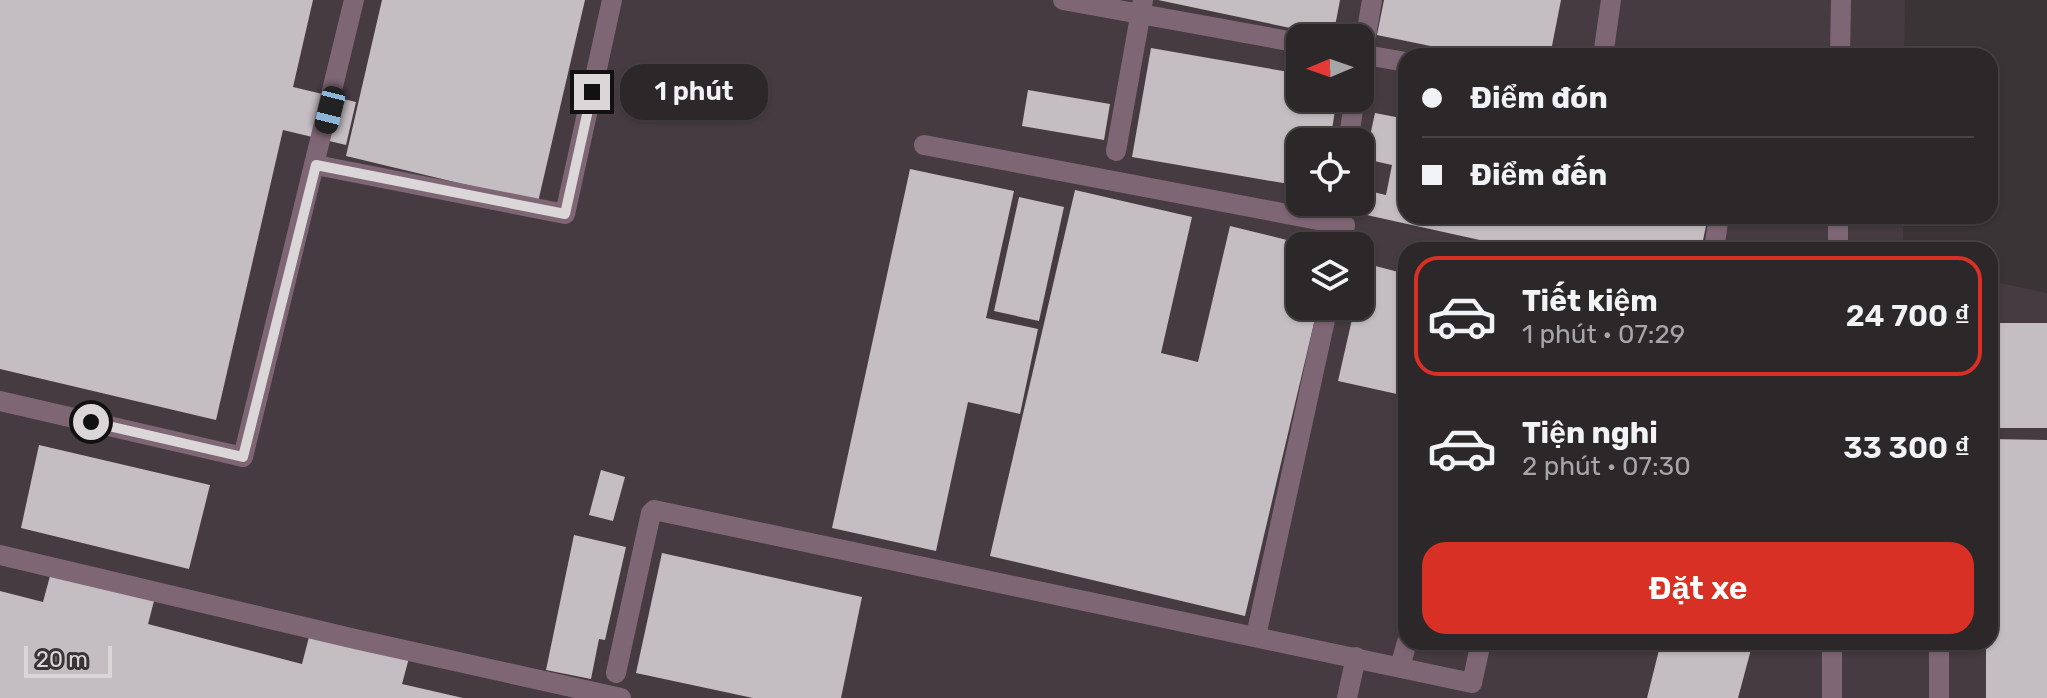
<!DOCTYPE html>
<html lang="vi">
<meta charset="utf-8">
<style>
body{margin:0;font-family:Rubik,sans-serif;background:#383335;color:#f1f3f6;height:100vh;display:flex;flex-direction:column;font-size:30px;white-space:nowrap}
*{box-sizing:border-box;margin:0}
p{font-size:26px;color:#a6a5a8}
.icon{flex:none;width:44px;height:44px;fill:none;stroke:currentColor;stroke-width:2;stroke-linecap:round;stroke-linejoin:round}
.map{position:relative;flex:1;overflow:hidden}
.drawer{position:absolute;left:1398px;top:242px;width:600px;height:408px;display:flex;flex-direction:column;background:#2c2729;border-radius:24px;box-shadow:0 2px 6px #0004,0 0 0 2px #484446}
.drawer>*{flex:none}
.banner{position:absolute;left:1398px;top:48px;width:600px;height:176px;border-radius:24px;box-shadow:0 2px 6px #0004,0 0 0 2px #484446;display:grid;align-content:center;height:176px;padding:0 24px;background:#2c2729}
.needle{width:52px;rotate:268deg}
.fabs{position:absolute;left:1286px;top:24px;display:grid;gap:16px}
.fabs a{display:grid;place-items:center;width:88px;height:88px;border-radius:16px;background:#2c2729;box-shadow:0 2px 6px #0004,0 0 0 2px #484446;font-size:40px}
.scale{position:absolute;left:24px;bottom:20px;width:88px;box-sizing:border-box;padding-left:8px;border:4px solid #dbd7d9;border-top:0;font-size:22px;line-height:28px;white-space:nowrap;color:#dbd7d9;-webkit-text-stroke:6px #3a3437;paint-order:stroke}
.end{position:absolute;width:36px;height:36px;margin:-18px;border:10px solid #dbd7d9;background:#111;box-shadow:0 0 0 4px #111}
.from{border-radius:50%}
.bubble{position:absolute;height:56px;border-radius:24px;background:#2c2729;box-shadow:0 2px 6px #0004,0 0 0 2px #484446;font-size:26px;font-weight:600;line-height:56px;text-align:center}
.car{position:absolute;width:24px;height:48px;margin:-24px -12px;border-radius:10px;box-shadow:0 0 6px 2px #0007;background:linear-gradient(#222 24%,#8ab4d8 0 40%,#222 0 76%,#8ab4d8 0 86%,#222 0)}
.banner b{display:flex;align-items:center;gap:28px;height:76px;font-size:30px}
.banner b+b{border-top:2px solid #484446}
.banner i{width:20px;height:20px;background:#f1f3f6}
ul{padding:14px 0 0;list-style:none}
li{display:flex;align-items:center;gap:24px;height:120px;margin:0 16px 12px;padding:0 8px;border:4px solid transparent;border-radius:24px}
li div{flex:1}
li b{display:block;font-size:30px}
li em{font-style:normal;font-weight:600}
li.selected{border-color:#d93025}
li>.icon{width:72px;height:72px;stroke-width:1.5}
.action{display:flex;gap:16px;margin-top:auto;padding:16px 24px}
.action a{flex:1;height:92px;border-radius:24px;background:#d93025;color:#fff;font-size:32px;font-weight:600;line-height:92px;text-align:center}
.map>svg:first-child{display:block}
.built{fill:#473b42;fill-rule:evenodd}
.building{fill:#c4bdc1}
.lines{fill:none;stroke-linecap:round;stroke-linejoin:round}
.minor{stroke:#7f6675;stroke-width:20}
.route{stroke:#dbd7d9;stroke-width:10}
</style>
<div class="map">
<svg width="2047" height="698" viewBox="0 0 2047 698">
<rect width="100%" height="100%" fill="#3a3437"/>
<path class="built" d="M0 0H1905L1904 56H1406V216H1903V250H1406V642H1990V281L2047 293V698H0ZM1300 38H1360V98H1300ZM1300 142H1360V202H1300ZM1300 246H1360V306H1300Z"/>
<g class="building">
<path d="M0 0H313L293 87 356 102 346 145 283 130 216 420 0 369Z"/>
<path d="M382 0H585L538 202 346 156Z"/>
<path d="M1158 0H1340L1333 37Z"/>
<path d="M1384 0H1561L1550 56H1479L1377 35Z"/>
<path d="M1151 48 1300 74V98H1337L1330 142H1300V186L1132 157Z"/>
<path d="M1028 90 1110 104 1104 140 1022 126Z"/>
<path d="M1375 113 1406 119V216H1708L1701 250H1525L1353 212 1355 202H1360V189L1386 195 1392 165 1365 159Z"/>
<path d="M910 169 1014 191 986 318 1038 329 1020 414 968 402 936 551 832 528Z"/>
<path d="M1075 190 1192 217 1161 353 1198 362 1230 226 1307 245 1300 246V306H1318L1245 616 990 556Z"/>
<path d="M1019 197 1064 207 1039 321 994 311Z"/>
<path d="M1364 263 1406 274V396L1338 381 1355 306H1360V282Z"/>
<path d="M1990 323H2047V428H1992Z"/>
<path d="M1990 439 2047 440V698H1986V642H1990Z"/>
<path d="M39 445 210 485 189 569 21 528Z"/>
<path d="M601 470 625 477 613 521 589 515Z"/>
<path d="M574 535 626 547 605 640 599 639 591 679 546 670Z"/>
<path d="M662 553 862 597 841 698H753L636 673Z"/>
<path d="M50 576 154 601 148 624 302 664 309 637 409 658 402 684 463 698H0V591L43 602Z"/>
<path d="M1661 642H1753L1738 698H1647Z"/>
</g>
<g class="lines">
<g class="minor">
<path d="M1063 0 1300 43"/>
<path d="M1360 54 1406 62"/>
<path d="M1603 56 1611 0"/>
<path d="M1840 56 1841 0"/>
<path d="M1360 72 1372 0"/>
<path d="M1348 142 1355 98"/>
<path d="M924 145 1345 225 1341 246"/>
<path d="M1116 151 1143 0"/>
<path d="M316 165 565 214 612 0"/>
<path d="M1330 222 1336 202"/>
<path d="M1714 249 1719 216"/>
<path d="M1838 250V216"/>
<path d="M0 401 243 457 354 0"/>
<path d="M0 555 355 639 621 698"/>
<path d="M1256 636 1328 306"/>
<path d="M1939 642V698"/>
<path d="M1400 667 1407 642"/>
<path d="M616 673 651 513 654 510 1472 683 1481 642"/>
<path d="M1347 698 1356 657"/>
<path d="M1832 698V642"/>
</g>
</g>
<g class="lines">
<path class="route" d="M91 422 243 457 316 165 565 214 592 92"/>
</g>
</svg>
<div class="fabs">
<a><svg class="needle" viewBox="-14 -14 28 28"><path d="M0-13l5 13h-10z" fill="#e53935"/><path d="M0 13l5-13h-10z" fill="#a6a5a8"/></svg></a>
<a><svg class="icon" aria-label="locate" viewBox="0 0 24 24"><circle cx="12" cy="12" r="6"/><path d="M12 2v4M12 18v4M2 12h4M18 12h4"/></svg></a>
<a><svg class="icon" aria-label="layers" viewBox="0 0 24 24"><path d="M12 4l9 5-9 5-9-5zM3 14l9 5 9-5"/></svg></a>
</div>
<div class="scale">20 m</div>
<i class="end from" style="left:91px;top:422px"></i>
<i class="end" style="left:592px;top:92px"></i>
<div class="bubble" style="left:620px;top:64px;width:148px">1 phút</div>
<i class="car" style="left:330px;top:110px;rotate:194deg"></i>
<div class="banner">
<b><i class="from"></i>Điểm đón</b>
<b><i></i>Điểm đến</b>
</div>
<section class="drawer">
<ul>
<li class="selected"><svg class="icon" aria-label="car" viewBox="0 0 24 24"><path d="M5 17H2v-5l4-1 3-4h7l3 4 3 1v5h-3M9 17h6M6 11h13"/><circle cx="7" cy="17" r="2"/><circle cx="17" cy="17" r="2"/></svg><div><b>Tiết kiệm</b><p>1 phút · 07:29</p></div><em>24 700 ₫</em></li>
<li><svg class="icon" aria-label="car" viewBox="0 0 24 24"><path d="M5 17H2v-5l4-1 3-4h7l3 4 3 1v5h-3M9 17h6M6 11h13"/><circle cx="7" cy="17" r="2"/><circle cx="17" cy="17" r="2"/></svg><div><b>Tiện nghi</b><p>2 phút · 07:30</p></div><em>33 300 ₫</em></li>
</ul>
<div class="action"><a>Đặt xe</a></div>
</section>
</div>
